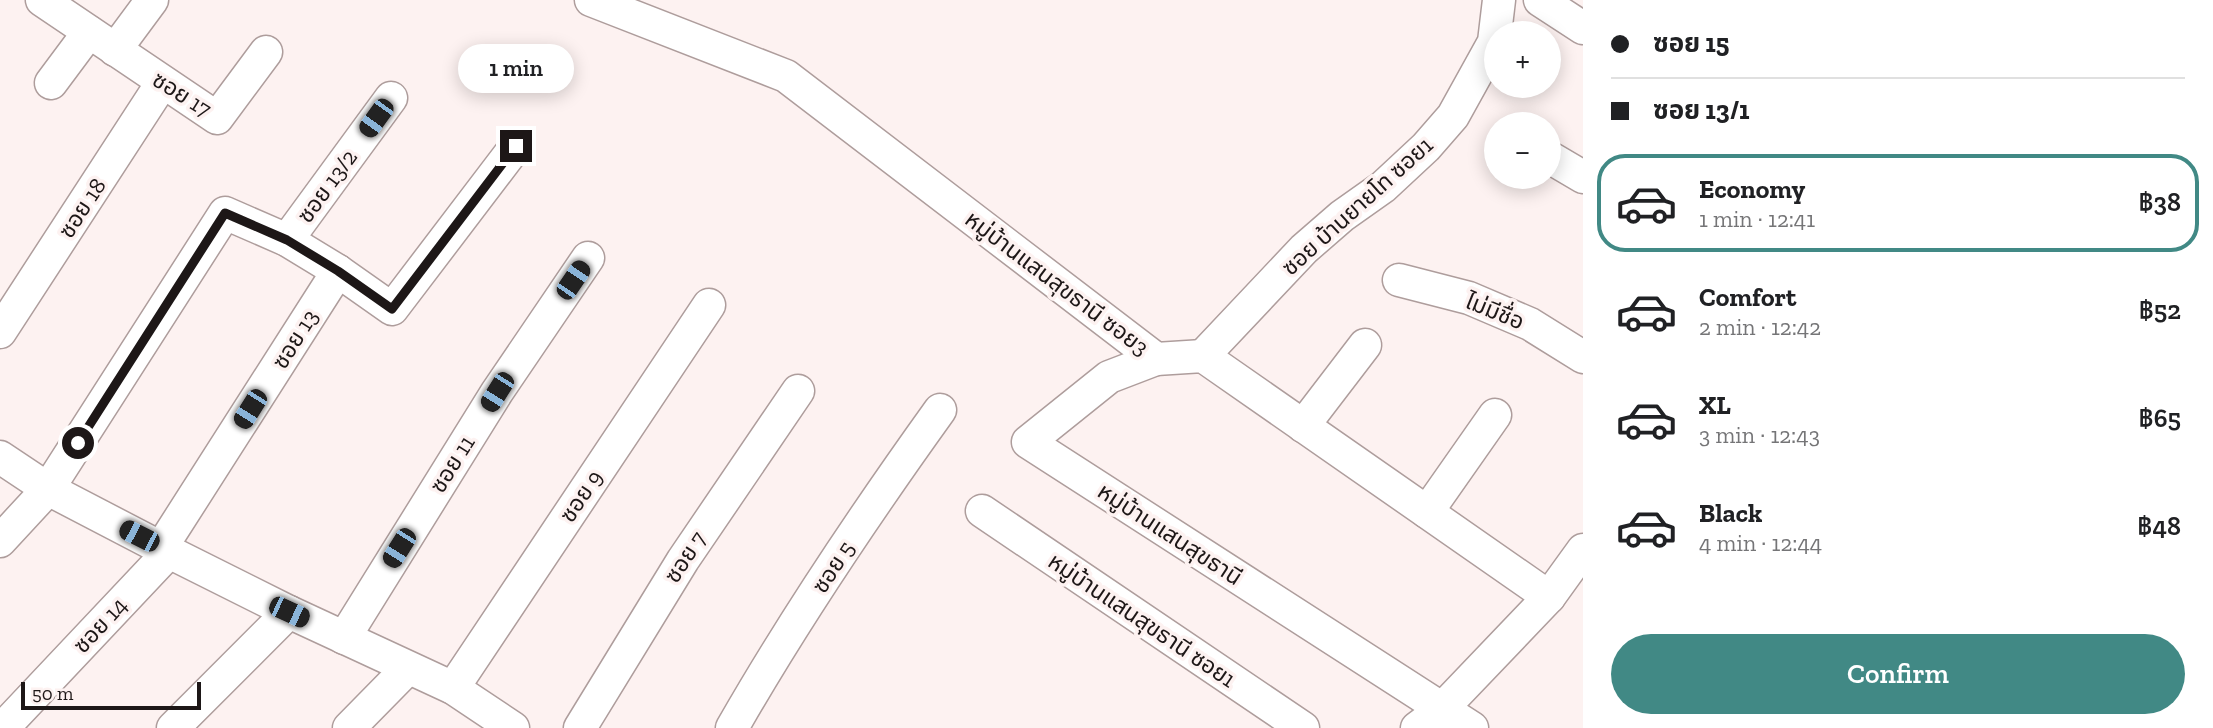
<!DOCTYPE html>
<meta charset="utf-8">
<style>
body{margin:0;font-family:"Zilla Slab","Noto Sans Thai",serif;background:#f6f6f6;color:#202124;height:100vh;display:flex;flex-direction:column;font-size:26px;white-space:nowrap}
*{box-sizing:border-box;margin:0}
p{font-size:23px;color:#757577}
.icon{flex:none;width:38px;height:38px;fill:none;stroke:currentColor;stroke-width:2;stroke-linecap:round;stroke-linejoin:round}
.map{position:relative;flex:1;overflow:hidden}
.drawer{display:flex;flex-direction:column;background:#fff;width:630px}
.drawer>*{flex:none}
.banner{display:grid;align-content:center;height:154px;padding:0 28px;background:#fff}
.controls{position:absolute;left:1484px;top:21px;display:grid;gap:14px}
.controls a{display:grid;place-items:center;width:77px;height:77px;border-radius:50%;background:#fff;box-shadow:0 4px 18px #0003;font-size:35px}
.scale{position:absolute;left:21px;bottom:18px;width:180px;box-sizing:border-box;padding-left:7px;border:4px solid #1d1717;border-top:0;font-size:19px;line-height:24px;white-space:nowrap;color:#1d1717;-webkit-text-stroke:5px #fdf2f1;paint-order:stroke}
.end{position:absolute;width:32px;height:32px;margin:-16px;border:9px solid #1d1717;background:#fff;box-shadow:0 0 0 4px #fff}
.from{border-radius:50%}
.bubble{position:absolute;height:49px;border-radius:24px;background:#fff;box-shadow:0 4px 18px #0003;font-size:23px;font-weight:600;line-height:49px;text-align:center}
.car{position:absolute;width:21px;height:42px;margin:-21px -10px;border-radius:9px;box-shadow:0 0 5px 2px #0007;background:linear-gradient(#222 24%,#8ab4d8 0 40%,#222 0 76%,#8ab4d8 0 86%,#222 0)}
.banner b{display:flex;align-items:center;gap:24px;height:66px;font-size:26px}
.banner b+b{border-top:2px solid #e0e0e0}
.banner i{width:18px;height:18px;background:#202124}
ul{padding:0;list-style:none}
li{display:flex;align-items:center;gap:21px;height:98px;margin:0 14px 10px;padding:0 14px;border:4px solid transparent;border-radius:28px}
li div{flex:1}
li b{display:block;font-size:26px}
li em{font-style:normal;font-weight:600}
li.on{border-color:#418985}
li>.icon{width:63px;height:63px;stroke-width:1.5}
.button{display:flex;gap:14px;margin-top:auto;padding:14px 28px}
.button a{flex:1;height:80px;border-radius:42px;background:#418985;color:#fff;font-size:28px;font-weight:600;line-height:80px;text-align:center}
main{display:flex;flex:1;min-height:0}
.map>svg:first-child{display:block}
.lines{fill:none;stroke-linecap:round;stroke-linejoin:round}
.minor-casing{stroke:#ae9d9c;stroke-width:35}
.minor{stroke:#fff;stroke-width:32}
.route{stroke:#1d1717;stroke-width:9}
.labels{text-anchor:middle;stroke-width:7;stroke-linejoin:round;paint-order:stroke}
.street-label{font-size:23px;fill:#1d1717;stroke:#fdf2f1}
</style>
<main>
<div class="map">
<svg width="1583" height="728" viewBox="0 0 1583 728">
<rect width="100%" height="100%" fill="#fdf2f1"/>
<g class="lines">
<g class="minor-casing">
<g id="minor">
<path d="M42 0 217 118 266 52"/>
<path d="M591 0 786 76 1156 359 1203 356 1549 597"/>
<path d="M1540 0 1583 28"/>
<path d="M115 50 152 0"/>
<path d="M51 83 89 32"/>
<path d="M1549 157 1583 177"/>
<path d="M287 240 391 98"/>
<path d="M1399 280 1469 298 1530 324 1583 357"/>
<path d="M0 332 162 83"/>
<path d="M1203 356 1304 249 1342 216 1383 187 1426 147 1453 116 1494 42 1499 0"/>
<path d="M1156 359 1109 377 1028 442 1472 728"/>
<path d="M1303 426 1365 345"/>
<path d="M0 457 48 489 169 552 289 612 453 688 513 728"/>
<path d="M982 511 1303 728"/>
<path d="M1427 512 1495 415"/>
<path d="M0 541 48 489 225 213 287 240 338 271 392 309 516 146"/>
<path d="M161 548 338 271"/>
<path d="M344 638 497 392 588 258"/>
<path d="M453 688 709 305"/>
<path d="M3 728 169 552"/>
<path d="M173 728 289 612"/>
<path d="M349 728 408 668"/>
<path d="M580 728 683 560 798 391"/>
<path d="M732 728C795 618 866 513 940 410"/>
<path d="M1417 728 1441 710 1549 597 1583 550"/>
</g>
</g>
<use href="#minor" class="minor"/>
</g>
<g class="lines">
<path class="route" d="M78 443 225 213 287 240 338 271 392 309 516 146"/>
</g>
<g class="labels">
<g class="street-label">
<text transform="translate(182 94) rotate(32)" y="8">ซอย 17</text>
<text transform="translate(327 186) rotate(-54)" y="8">ซอย 13/2</text>
<text transform="translate(1357 206) rotate(-42)" y="8">ซอย บ้านยายโท ซอย1</text>
<text transform="translate(82 208) rotate(-57)" y="8">ซอย 18</text>
<text transform="translate(1057 283) rotate(37)" y="8">หมู่บ้านแสนสุขธานี ซอย3</text>
<text transform="translate(1495 311) rotate(22)" y="8">ไม่มีชื่อ</text>
<text transform="translate(295 339) rotate(-58)" y="8">ซอย 13</text>
<text transform="translate(452 464) rotate(-58)" y="8">ซอย 11</text>
<text transform="translate(581 496) rotate(-56)" y="8">ซอย 9</text>
<text transform="translate(1170 534) rotate(33)" y="8">หมู่บ้านแสนสุขธานี</text>
<text transform="translate(685 557) rotate(-57)" y="8">ซอย 7</text>
<text transform="translate(833 567) rotate(-57)" y="8">ซอย 5</text>
<text transform="translate(1142 620) rotate(34)" y="8">หมู่บ้านแสนสุขธานี ซอย1</text>
<text transform="translate(100 625) rotate(-47)" y="8">ซอย 14</text>
</g>
</g>
</svg>
<div class="controls">
<a>+</a>
<a>−</a>
</div>
<div class="scale">50 m</div>
<i class="end from" style="left:78px;top:443px"></i>
<i class="end" style="left:516px;top:146px"></i>
<div class="bubble" style="left:458px;top:44px;width:116px">1 min</div>
<i class="car" style="left:376px;top:118px;rotate:216deg"></i>
<i class="car" style="left:573px;top:280px;rotate:34deg"></i>
<i class="car" style="left:497px;top:392px;rotate:212deg"></i>
<i class="car" style="left:250px;top:409px;rotate:212deg"></i>
<i class="car" style="left:139px;top:536px;rotate:297deg"></i>
<i class="car" style="left:399px;top:548px;rotate:212deg"></i>
<i class="car" style="left:289px;top:612px;rotate:115deg"></i>
</div>
<section class="drawer">
<div class="banner">
<b><i class="from"></i>ซอย 15</b>
<b><i></i>ซอย 13/1</b>
</div>
<ul>
<li class="on"><svg class="icon" aria-label="car" viewBox="0 0 24 24"><path d="M5 17H2v-5l4-1 3-4h7l3 4 3 1v5h-3M9 17h6M6 11h13"/><circle cx="7" cy="17" r="2"/><circle cx="17" cy="17" r="2"/></svg><div><b>Economy</b><p>1 min · 12:41</p></div><em>฿38</em></li>
<li><svg class="icon" aria-label="car" viewBox="0 0 24 24"><path d="M5 17H2v-5l4-1 3-4h7l3 4 3 1v5h-3M9 17h6M6 11h13"/><circle cx="7" cy="17" r="2"/><circle cx="17" cy="17" r="2"/></svg><div><b>Comfort</b><p>2 min · 12:42</p></div><em>฿52</em></li>
<li><svg class="icon" aria-label="car" viewBox="0 0 24 24"><path d="M5 17H2v-5l4-1 3-4h7l3 4 3 1v5h-3M9 17h6M6 11h13"/><circle cx="7" cy="17" r="2"/><circle cx="17" cy="17" r="2"/></svg><div><b>XL</b><p>3 min · 12:43</p></div><em>฿65</em></li>
<li><svg class="icon" aria-label="car" viewBox="0 0 24 24"><path d="M5 17H2v-5l4-1 3-4h7l3 4 3 1v5h-3M9 17h6M6 11h13"/><circle cx="7" cy="17" r="2"/><circle cx="17" cy="17" r="2"/></svg><div><b>Black</b><p>4 min · 12:44</p></div><em>฿48</em></li>
</ul>
<div class="button"><a>Confirm</a></div>
</section>
</main>
